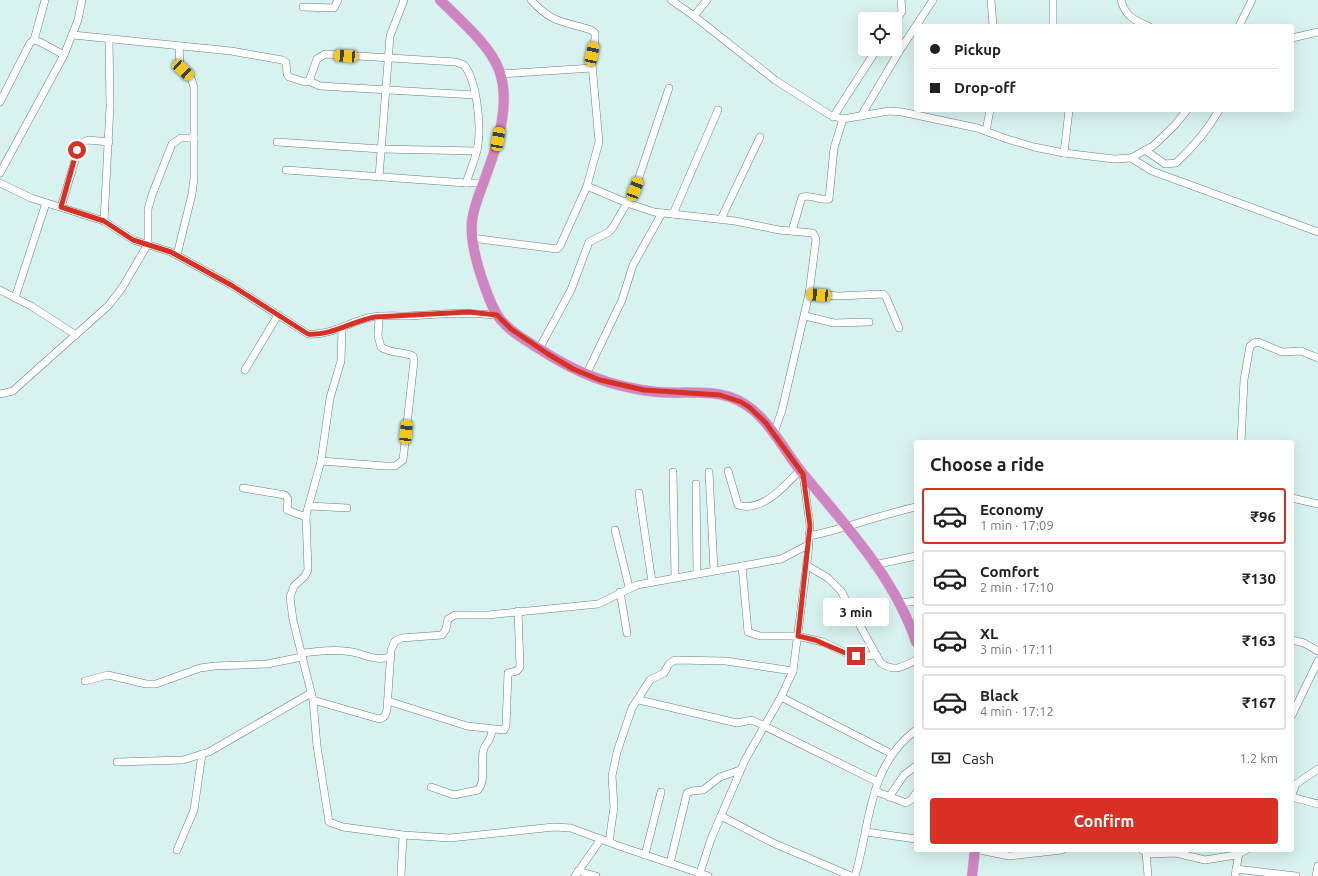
<!DOCTYPE html>
<meta charset="utf-8">
<style>
body{margin:0;font-family:Ubuntu,sans-serif;background:#f2f2f2;color:#202124;height:100vh;display:flex;flex-direction:column;font-size:15px;white-space:nowrap}
*{box-sizing:border-box;margin:0}
p{font-size:13px;color:#757577}
.icon{flex:none;width:22px;height:22px;fill:none;stroke:currentColor;stroke-width:2;stroke-linecap:round;stroke-linejoin:round}
.map{position:relative;flex:1;overflow:hidden}
.details{position:absolute;left:914px;top:440px;width:380px;height:412px;display:flex;flex-direction:column;background:#fff;border-radius:4px;box-shadow:0 4px 16px #0002}
.details>*{flex:none}
.hud{position:absolute;left:914px;top:24px;width:380px;height:88px;border-radius:4px;box-shadow:0 4px 16px #0002;display:grid;align-content:center;height:88px;padding:0 16px;background:#fff}
.controls{position:absolute;left:858px;top:12px;display:grid;gap:8px}
.controls a{display:grid;place-items:center;width:44px;height:44px;border-radius:4px;background:#fff;box-shadow:0 4px 16px #0002;font-size:20px}
.end{position:absolute;width:18px;height:18px;margin:-9px;border:5px solid #d93025;background:#fff;box-shadow:0 0 0 2px #fff}
.from{border-radius:50%}
.bubble{position:absolute;height:28px;border-radius:4px;background:#fff;box-shadow:0 4px 16px #0002;font-size:13px;font-weight:700;line-height:28px;text-align:center}
.car{position:absolute;width:12px;height:24px;margin:-12px -6px;border-radius:5px;box-shadow:0 0 3px 1px #0007;background:linear-gradient(#f5c518 24%,#345 0 40%,#f5c518 0 76%,#345 0 86%,#f5c518 0)}
.hud b{display:flex;align-items:center;gap:14px;height:38px;font-size:15px}
.hud b+b{border-top:1px solid #e0e0e0}
.hud i{width:10px;height:10px;background:#202124}
ul{padding:0;list-style:none}
li{display:flex;align-items:center;gap:12px;height:56px;margin:0 8px 6px;padding:0 8px;border:2px solid #e0e0e0;border-radius:4px}
li div{flex:1}
li b{display:block;font-size:15px}
li em{font-style:normal;font-weight:700}
li.active{border-color:#d93025}
li>.icon{width:36px;height:36px;stroke-width:1.5}
h2{padding:0 16px;font-size:18px;line-height:48px}
.pay{display:flex;align-items:center;gap:10px;height:44px;padding:0 16px;font-size:15px}
.pay p{margin-inline-start:auto}
.primary-button{display:flex;gap:8px;margin-top:auto;padding:8px 16px}
.primary-button a{flex:1;height:46px;border-radius:4px;background:#d93025;color:#fff;font-size:16px;font-weight:700;line-height:46px;text-align:center}
.map>svg:first-child{display:block}
.lines{fill:none;stroke-linecap:round;stroke-linejoin:round}
.minor-casing{stroke:#68807d;stroke-width:8}
.highway-casing{stroke:#d2d4d4;stroke-width:11}
.minor{stroke:#fff;stroke-width:7}
.highway{stroke:#d085c3;stroke-width:10}
.route{stroke:#d93025;stroke-width:5}
</style>
<div class="map">
<svg width="1318" height="876" viewBox="0 0 1318 876">
<rect width="100%" height="100%" fill="#d8f2ef"/>
<g class="lines">
<g class="minor-casing">
<g id="minor">
<path d="M671 0 694 16 775 80 830 115 843 119 889 111 902 112 977 128 1007 139 1034 147 1064 153 1114 159 1131 158 1153 146 1175 125 1187 110"/>
<path d="M991 0 993 26"/>
<path d="M1121 0C1125 16 1134 20 1148 26"/>
<path d="M303 7 334 8 338 0"/>
<path d="M694 16 707 0"/>
<path d="M895 23 902 11 901 0"/>
<path d="M1053 26V0"/>
<path d="M1239 26 1252 0"/>
<path d="M73 35 231 51 282 60 286 62 287 74 289 77 305 82 309 81 317 59 325 54 456 62 464 65C477 81 481 124 478 145 476 158 470 171 466 183"/>
<path d="M1292 38 1318 32"/>
<path d="M34 40 45 0"/>
<path d="M500 74 592 68"/>
<path d="M309 81 320 86 475 95"/>
<path d="M0 102 30 43 34 40 40 42 64 55"/>
<path d="M861 116 900 50 933 0"/>
<path d="M833 117 877 49"/>
<path d="M986 131 990 110"/>
<path d="M277 142 381 149 477 151"/>
<path d="M1145 150 1165 164 1176 163C1193 147 1208 130 1219 110"/>
<path d="M1064 153 1069 110"/>
<path d="M1131 158 1152 171 1318 232"/>
<path d="M286 170 466 183H484"/>
<path d="M0 173 64 55 78 20 82 0"/>
<path d="M379 177 390 36 404 0"/>
<path d="M0 183 31 198 104 221 133 240 171 252 231 285 308 334C331 336 350 321 372 317 384 315 397 316 409 316 439 314 467 312 497 315"/>
<path d="M587 186 627 203 654 212 735 221 779 230 813 233 816 239 809 294"/>
<path d="M61 207 80 144 88 140 109 142"/>
<path d="M673 214 718 110"/>
<path d="M721 219 760 137"/>
<path d="M104 221 110 106 109 39"/>
<path d="M792 231 802 197C811 194 820 201 829 199L834 148 843 119"/>
<path d="M472 238 557 249 560 246 587 186 599 142 592 64 595 38V33L591 30C562 21 552 23 531 0"/>
<path d="M177 255 192 194 194 178V87L191 78 180 67 179 46"/>
<path d="M0 290 31 306 76 335"/>
<path d="M15 298 46 203"/>
<path d="M805 316 834 323 869 322"/>
<path d="M342 328 341 361 330 398 321 461 306 515 308 570 305 576 294 586 290 597 293 620 313 700 317 746 329 822 343 827 403 835 450 838 554 827 571 828 619 846 708 876"/>
<path d="M539 349 571 290 589 242 609 232 613 227 635 189 669 88"/>
<path d="M245 370 278 315"/>
<path d="M586 375 622 300 633 265 662 213"/>
<path d="M0 394 13 391 25 380 108 306 122 288 148 244V209L152 195 172 144 181 138H194"/>
<path d="M774 433 782 410 809 294 839 296 883 294 886 297 899 328"/>
<path d="M1241 442 1244 380 1250 346 1254 343 1258 342 1282 352 1301 351 1318 358"/>
<path d="M321 461 385 466H395L403 460 414 361 413 356C403 351 390 354 381 347L378 336 379 317"/>
<path d="M728 471 738 505C762 513 786 485 800 470"/>
<path d="M673 472 675 577"/>
<path d="M709 472 714 570"/>
<path d="M696 484 697 573"/>
<path d="M243 488 285 495 288 499 287 510 306 517"/>
<path d="M639 493 652 582"/>
<path d="M1292 498 1318 504"/>
<path d="M309 506 347 508"/>
<path d="M615 530 629 587"/>
<path d="M809 536C845 529 879 515 916 507"/>
<path d="M806 565 828 578 841 591 880 662C893 673 903 667 916 660"/>
<path d="M874 565 916 556"/>
<path d="M742 566 748 632 760 636H797L823 642 850 655 877 656"/>
<path d="M620 592 627 633"/>
<path d="M901 603 916 601"/>
<path d="M1292 640 1304 643 1318 651"/>
<path d="M301 653C315 652 331 649 345 651 364 652 370 662 391 657"/>
<path d="M85 681 108 675 146 684H156L200 668 215 666 267 664 302 657"/>
<path d="M781 697 892 754"/>
<path d="M313 700 379 719C385 718 386 714 387 709L391 650 395 641 401 638 442 635 446 629 448 619 455 615H488L598 604 637 585 781 559 808 545"/>
<path d="M639 700 737 723 752 720 878 782"/>
<path d="M388 701 467 726 504 730 506 726 508 673 517 671 520 667 518 611"/>
<path d="M1292 715 1318 661"/>
<path d="M117 762 183 760 209 752 311 693"/>
<path d="M431 787 454 795 478 790C486 781 481 764 483 752 484 743 491 743 492 730"/>
<path d="M875 791 906 803 912 799 916 793"/>
<path d="M1292 794 1296 784 1318 769"/>
<path d="M889 797 904 775 916 766"/>
<path d="M1292 797 1318 804"/>
<path d="M721 816 773 843 851 876"/>
<path d="M866 832 916 839"/>
<path d="M609 842 614 807 612 776 617 752 632 708 650 680 664 673 669 664 675 660 726 661 793 671"/>
<path d="M177 850 194 810 202 754"/>
<path d="M980 850 1009 856 1062 850"/>
<path d="M1142 850 1152 854 1176 853 1205 860 1236 855 1246 850"/>
<path d="M1146 852 1148 876"/>
<path d="M645 855 661 792"/>
<path d="M670 863 687 793 692 791 703 790 720 777 740 770"/>
<path d="M1236 869 1296 876"/>
<path d="M578 871 596 876"/>
<path d="M401 876 403 835"/>
<path d="M575 876 601 839"/>
<path d="M699 876 711 839 745 760 781 697 793 671 808 555 810 526 803 474"/>
<path d="M855 876C871 823 867 767 916 730"/>
<path d="M1235 876 1239 853"/>
<path d="M1316 876 1318 866"/>
</g>
</g>
<g class="highway-casing">
<g id="highway">
<path d="M440 0C459 19 490 45 499 70 511 102 498 143 487 173 482 188 474 204 472 221 470 240 476 261 482 279 487 292 492 310 501 320 511 332 525 340 538 348 576 373 611 387 657 392 680 394 707 390 730 397 766 409 781 448 804 475 846 526 895 578 916 642"/>
<path d="M972 876 975 850"/>
</g>
</g>
<use href="#minor" class="minor"/>
<use href="#highway" class="highway"/>
</g>
<g class="lines">
<path class="route" d="M77 150 61 207 104 221 133 240 171 252 231 285 308 334C332 336 352 321 375 317L469 312 497 315 511 329 548 354 573 369 600 380 644 390 720 395 741 402 749 407 765 422 803 474 810 526 798 636 815 640 850 655 856 656"/>
</g>
</svg>
<div class="controls">
<a><svg class="icon" aria-label="locate" viewBox="0 0 24 24"><circle cx="12" cy="12" r="6"/><path d="M12 2v4M12 18v4M2 12h4M18 12h4"/></svg></a>
</div>
<i class="end from" style="left:77px;top:150px"></i>
<i class="end" style="left:856px;top:656px"></i>
<div class="bubble" style="left:823px;top:598px;width:66px">3 min</div>
<i class="car" style="left:592px;top:54px;rotate:12deg"></i>
<i class="car" style="left:346px;top:56px;rotate:274deg"></i>
<i class="car" style="left:183px;top:70px;rotate:133deg"></i>
<i class="car" style="left:498px;top:139px;rotate:10deg"></i>
<i class="car" style="left:635px;top:189px;rotate:21deg"></i>
<i class="car" style="left:819px;top:295px;rotate:274deg"></i>
<i class="car" style="left:406px;top:432px;rotate:6deg"></i>
<div class="hud">
<b><i class="from"></i>Pickup</b>
<b><i></i>Drop-off</b>
</div>
<section class="details">
<h2>Choose a ride</h2>
<ul>
<li class="active"><svg class="icon" aria-label="car" viewBox="0 0 24 24"><path d="M5 17H2v-5l4-1 3-4h7l3 4 3 1v5h-3M9 17h6M6 11h13"/><circle cx="7" cy="17" r="2"/><circle cx="17" cy="17" r="2"/></svg><div><b>Economy</b><p>1 min · 17:09</p></div><em>₹96</em></li>
<li><svg class="icon" aria-label="car" viewBox="0 0 24 24"><path d="M5 17H2v-5l4-1 3-4h7l3 4 3 1v5h-3M9 17h6M6 11h13"/><circle cx="7" cy="17" r="2"/><circle cx="17" cy="17" r="2"/></svg><div><b>Comfort</b><p>2 min · 17:10</p></div><em>₹130</em></li>
<li><svg class="icon" aria-label="car" viewBox="0 0 24 24"><path d="M5 17H2v-5l4-1 3-4h7l3 4 3 1v5h-3M9 17h6M6 11h13"/><circle cx="7" cy="17" r="2"/><circle cx="17" cy="17" r="2"/></svg><div><b>XL</b><p>3 min · 17:11</p></div><em>₹163</em></li>
<li><svg class="icon" aria-label="car" viewBox="0 0 24 24"><path d="M5 17H2v-5l4-1 3-4h7l3 4 3 1v5h-3M9 17h6M6 11h13"/><circle cx="7" cy="17" r="2"/><circle cx="17" cy="17" r="2"/></svg><div><b>Black</b><p>4 min · 17:12</p></div><em>₹167</em></li>
</ul>
<div class="pay"><svg class="icon" aria-label="cash" viewBox="0 0 24 24"><path d="M3 7h18v10H3z"/><circle cx="12" cy="12" r="2"/></svg>Cash<p>1.2 km</p></div>
<div class="primary-button"><a>Confirm</a></div>
</section>
</div>
